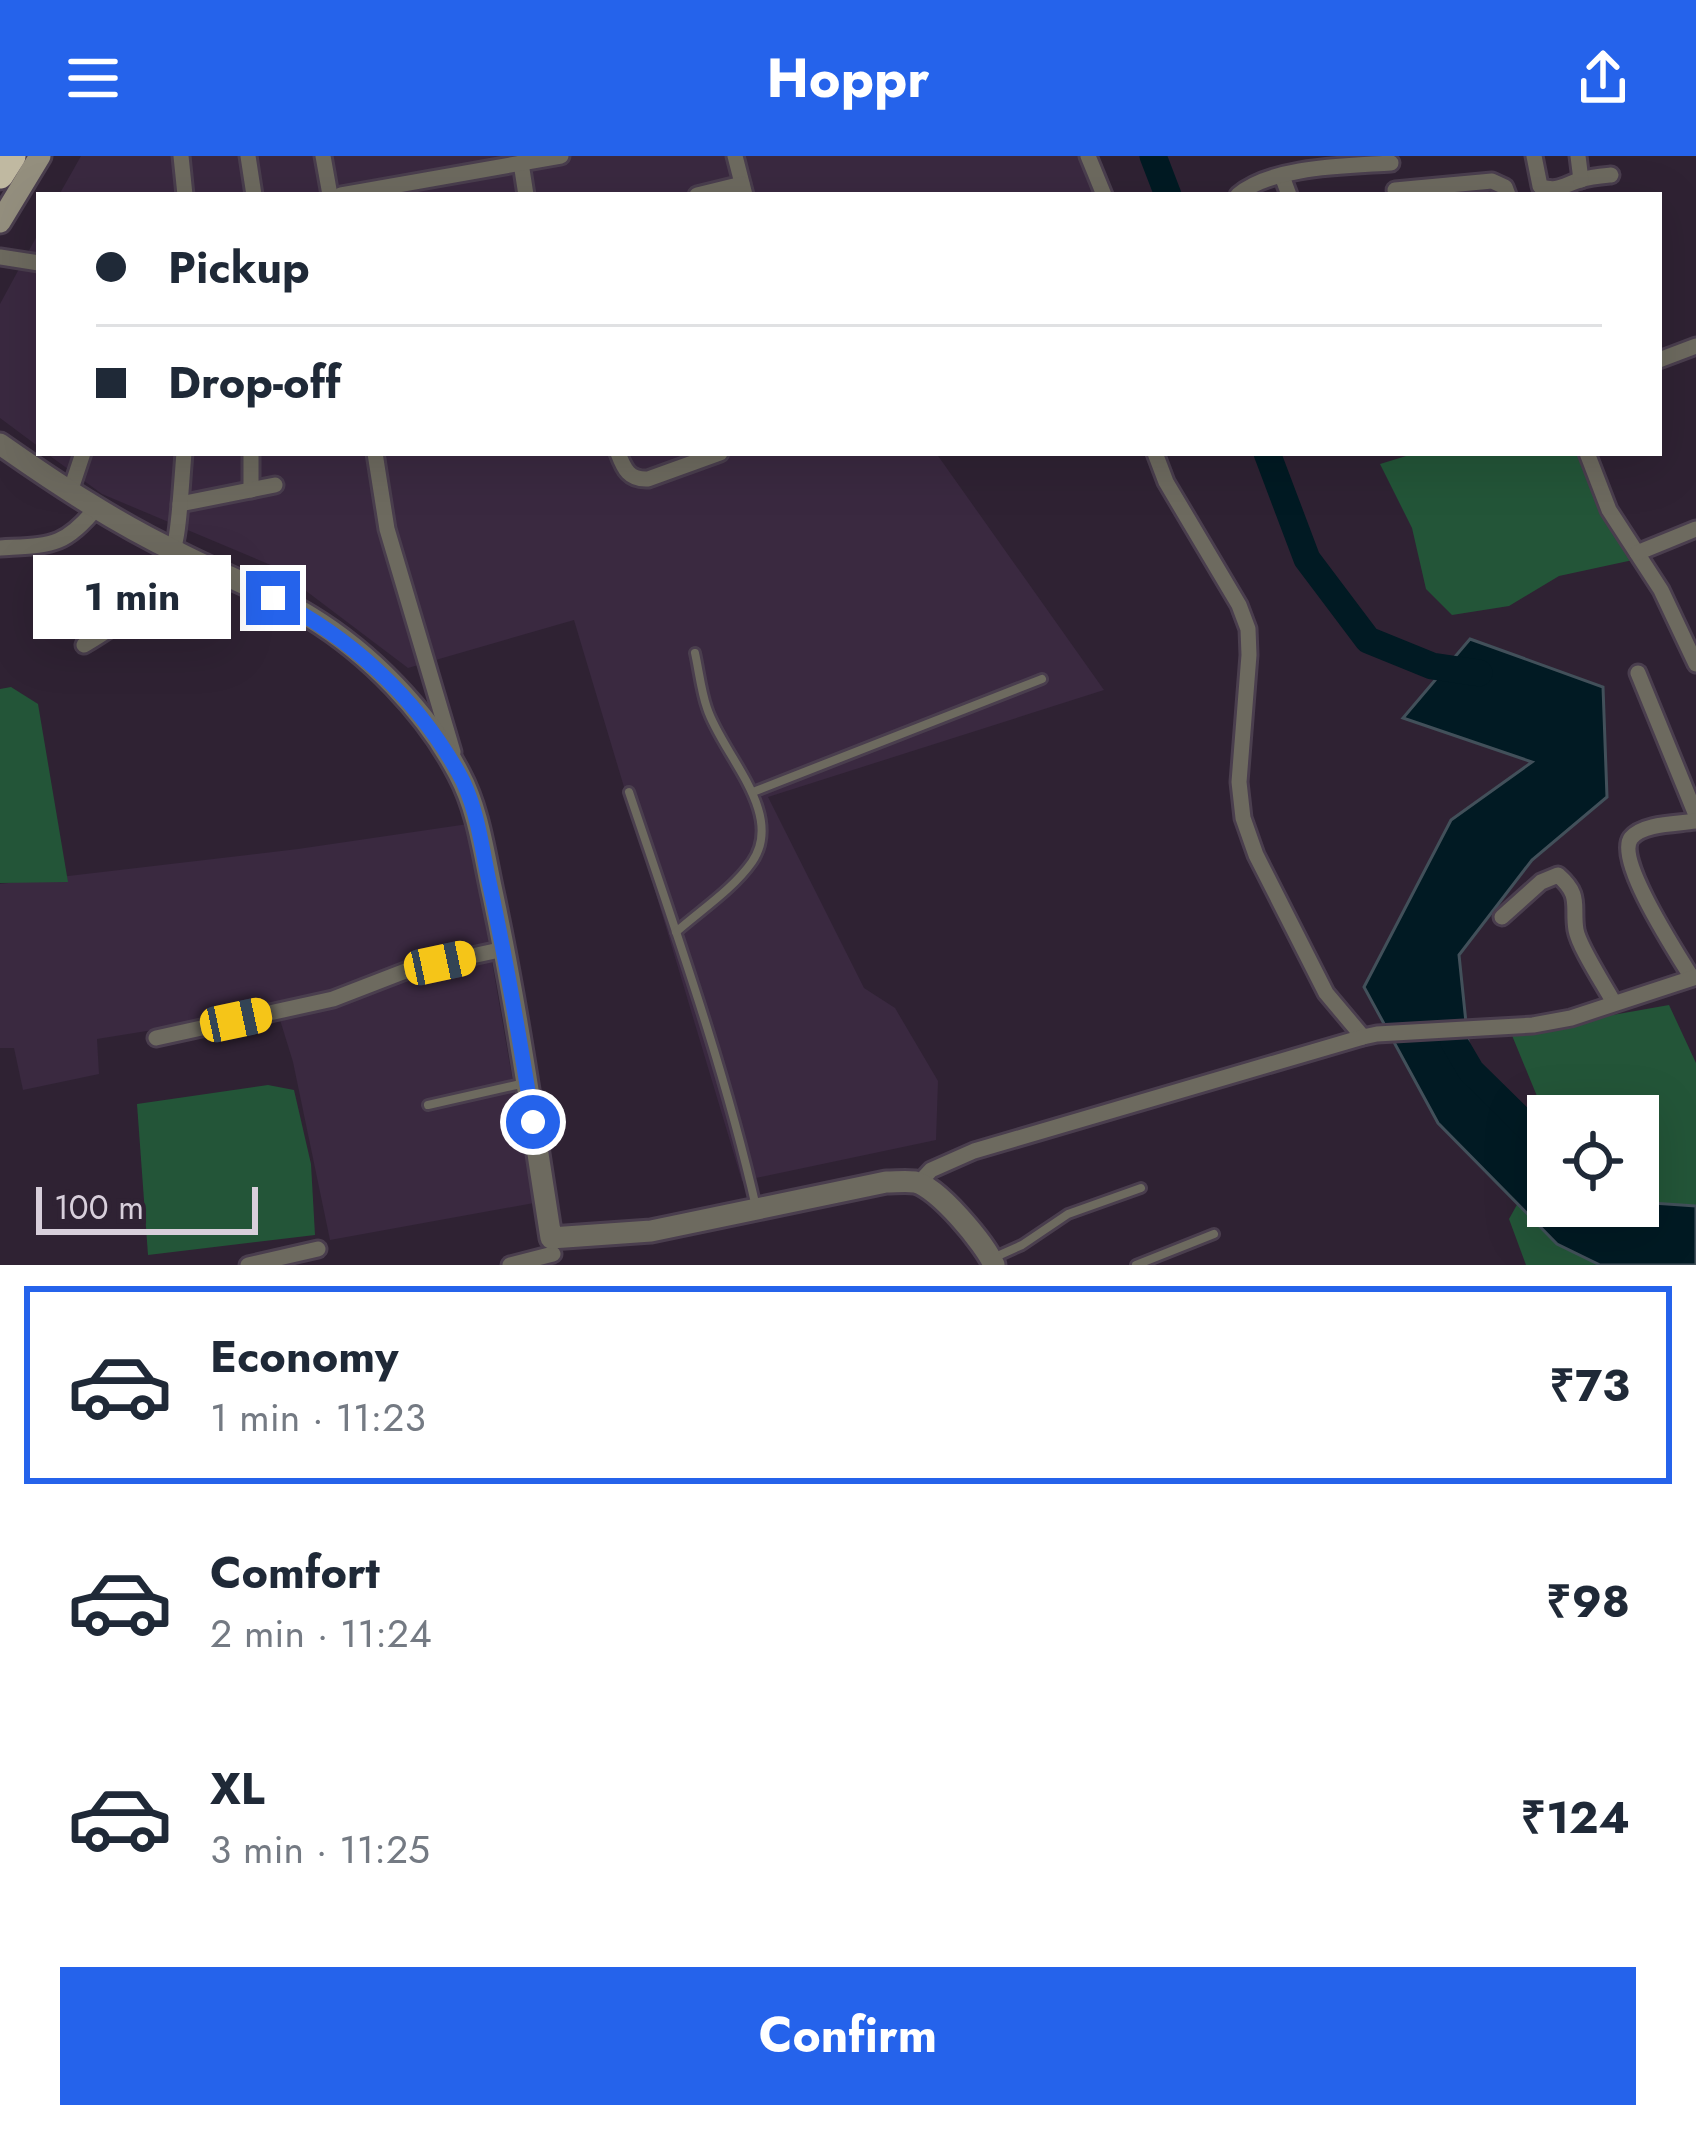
<!DOCTYPE html>
<meta charset="utf-8">
<style>
body{margin:0;font-family:Jost,sans-serif;background:#f2f2f3;color:#1f2937;height:100vh;display:flex;flex-direction:column;font-size:45px;white-space:nowrap}
*{box-sizing:border-box;margin:0}
p{font-size:39px;color:#747a83}
.icon{flex:none;width:66px;height:66px;fill:none;stroke:currentColor;stroke-width:2;stroke-linecap:round;stroke-linejoin:round}
.map{position:relative;height:1109px;overflow:hidden}
.details{display:flex;flex-direction:column;background:#fff;flex:1}
.details>*{flex:none}
.top-card{position:absolute;left:36px;top:36px;width:1626px;height:264px;border-radius:0px;box-shadow:0 12px 48px #0002;display:grid;align-content:center;height:264px;padding:0 60px;background:#fff}
.buttons{position:absolute;left:1527px;top:939px;display:grid;gap:24px}
.buttons a{display:grid;place-items:center;width:132px;height:132px;border-radius:0px;background:#fff;box-shadow:0 12px 48px #0002;font-size:60px}
.scale{position:absolute;left:36px;bottom:30px;width:222px;box-sizing:border-box;padding-left:12px;border:6px solid #d8cfdb;border-top:0;font-size:33px;line-height:42px;white-space:nowrap;color:#d8cfdb;-webkit-text-stroke:9px #2f2233;paint-order:stroke}
.end{position:absolute;width:54px;height:54px;margin:-27px;border:15px solid #2563eb;background:#fff;box-shadow:0 0 0 6px #fff}
.from{border-radius:50%}
.bubble{position:absolute;height:84px;border-radius:0px;background:#fff;box-shadow:0 12px 48px #0002;font-size:39px;font-weight:700;line-height:84px;text-align:center}
.car{position:absolute;width:36px;height:72px;margin:-36px -18px;border-radius:15px;box-shadow:0 0 9px 3px #0007;background:linear-gradient(#f5c518 24%,#345 0 40%,#f5c518 0 76%,#345 0 86%,#f5c518 0)}
.top-card b{display:flex;align-items:center;gap:42px;height:114px;font-size:45px}
.top-card b+b{border-top:3px solid #e0e1e3}
.top-card i{width:30px;height:30px;background:#1f2937}
ul{padding:21px 0 0;list-style:none}
li{display:flex;align-items:center;gap:36px;height:198px;margin:0 24px 18px;padding:0 36px;border:6px solid transparent;border-radius:0px}
li div{flex:1}
li b{display:block;font-size:45px}
li em{font-style:normal;font-weight:700}
li.active{border-color:#2563eb}
li>.icon{width:108px;height:108px;stroke-width:1.5}
.button{display:flex;gap:24px;margin-top:auto;padding:24px 60px}
.button a{flex:1;height:138px;border-radius:0px;background:#2563eb;color:#fff;font-size:48px;font-weight:700;line-height:138px;text-align:center}
header{display:flex;justify-content:space-between;align-items:center;height:156px;padding:0 60px;background:#2563eb;color:#fff;font-size:54px;font-weight:700}
.map>svg:first-child{display:block}
.built{fill:#3a2940}
.green{fill:#235538}
.water{fill:#011a23;stroke:#42505a;stroke-width:3}
.lines{fill:none;stroke-linecap:round;stroke-linejoin:round}
.river{stroke:#011a23;stroke-width:27}
.service-casing{stroke:#4a3e4e;stroke-width:14}
.minor-casing{stroke:#4a3e4e;stroke-width:21}
.tertiary-casing{stroke:#4a3e4e;stroke-width:27}
.secondary-casing{stroke:#4a3e4e;stroke-width:27}
.trunk-casing{stroke:#4a3e4e;stroke-width:33}
.service{stroke:#6d6a5f;stroke-width:8}
.minor{stroke:#6d6a5f;stroke-width:15}
.tertiary{stroke:#6d6a5f;stroke-width:21}
.secondary{stroke:#948f7e;stroke-width:21}
.trunk{stroke:#c0b9a1;stroke-width:27}
.route{stroke:#2563eb;stroke-width:15}
</style>
<header><svg class="icon" aria-label="menu" viewBox="0 0 24 24"><path d="M4 6h16M4 12h16M4 18h16"/></svg>Hoppr<svg class="icon" aria-label="share" viewBox="0 0 24 24"><path d="M12 15V3M7 8l5-5 5 5M5 13v7h14v-7"/></svg></header>
<div class="map">
<svg width="1696" height="1109" viewBox="0 0 1696 1109">
<rect width="100%" height="100%" fill="#2f2233"/>
<g class="built">
<path d="M81 0H1093L1100 39H59Z"/>
<path d="M39 76V291L0 262V148Z"/>
<path d="M46 297H936L1104 534 768 641 864 832 895 852 938 925 936 984 742 1025 574 464 408 512 273 410 102 338Z"/>
<path d="M468 668 534 1047 330 1084 293 906 277 854 97 883 99 918 23 934 14 892H0V728L298 693Z"/>
</g>
<g class="green">
<path d="M1416 297H1588L1633 404 1559 420 1509 450 1452 459 1426 433 1412 372 1380 308Z"/>
<path d="M11 531 38 548 68 726 0 727V533Z"/>
<path d="M1669 849 1696 907V1109H1526L1509 1063 1548 993V1050H1638V960H1548V967L1511 877Z"/>
<path d="M268 929 294 934 311 1008 315 1079 148 1099 137 948Z"/>
</g>
<path class="water" d="M1470 483 1603 531 1607 641 1532 704 1459 799 1471 915 1548 991V1050H1638V1046L1696 1050V1109H1600L1557 1088 1438 967 1364 831 1451 664 1532 606 1403 562Z"/>
<g class="lines">
<g class="river">
<path d="M1153 0 1168 39"/>
<path d="M1267 297 1307 403 1368 484 1432 510 1479 517"/>
<path d="M1454 886 1471 915 1548 991"/>
</g>
<g class="service-casing">
<g id="service">
<path d="M629 636C675 773 724 910 756 1051"/>
<path d="M753 636 1042 523"/>
<path d="M676 776C701 754 733 733 752 706 786 657 721 597 707 552 701 535 699 515 695 497"/>
<path d="M428 949 525 927"/>
<path d="M993 1102 1022 1089 1068 1058 1141 1032"/>
<path d="M1136 1109 1214 1078"/>
</g>
</g>
<g class="minor-casing">
<g id="minor">
<path d="M181 0 185 39"/>
<path d="M248 0 254 39"/>
<path d="M323 0 330 39"/>
<path d="M735 0 745 39"/>
<path d="M1088 0 1104 39"/>
<path d="M1534 0 1540 30C1557 37 1564 29 1580 24 1590 21 1601 20 1611 19"/>
<path d="M1578 0 1581 24"/>
<path d="M521 7 526 39"/>
<path d="M1282 20 1289 39"/>
<path d="M1395 34 1492 25 1505 31 1508 39"/>
<path d="M341 39 561 0"/>
<path d="M697 39 742 28"/>
<path d="M1238 39C1272 10 1347 10 1391 7"/>
<path d="M0 101 39 107"/>
<path d="M1659 204 1696 190"/>
<path d="M375 297 387 373 453 596"/>
<path d="M618 297C624 313 629 324 648 323L720 297"/>
<path d="M1155 297 1166 326 1239 449 1248 473 1249 499 1239 626 1243 662 1256 699 1326 837 1363 881"/>
<path d="M1587 297 1609 354 1661 434 1696 508"/>
<path d="M251 334V297"/>
<path d="M70 336 83 297"/>
<path d="M180 348 275 329"/>
<path d="M0 392C50 389 64 392 97 351"/>
<path d="M1637 397 1696 373"/>
<path d="M84 489C183 430 175 405 184 297"/>
<path d="M1638 517 1696 659"/>
<path d="M1502 761 1541 726 1558 719C1582 740 1572 749 1576 774 1579 791 1605 830 1614 847"/>
<path d="M1692 822C1678 799 1615 704 1631 682 1643 667 1678 668 1696 665"/>
<path d="M156 882 333 843 408 814 504 793"/>
<path d="M919 1027 931 1014 974 995 1363 881 1377 878 1533 869 1571 862 1696 821"/>
<path d="M248 1109 318 1093"/>
<path d="M510 1109 553 1098"/>
</g>
</g>
<g class="tertiary-casing">
<path id="tertiary" d="M0 288C57 328 116 367 179 397 222 419 268 436 310 461 369 497 427 556 459 618 479 655 484 700 493 740 517 853 533 967 551 1082L651 1075 886 1026C895 1026 906 1025 915 1026 938 1031 985 1088 994 1109"/>
</g>
<g class="secondary-casing">
<path id="secondary" d="M0 66 40 0"/>
</g>
<g class="trunk-casing">
<path id="trunk" d="M0 19 12 0"/>
</g>
<use href="#service" class="service"/>
<use href="#minor" class="minor"/>
<use href="#tertiary" class="tertiary"/>
<use href="#secondary" class="secondary"/>
<use href="#trunk" class="trunk"/>
</g>
<g class="lines">
<path class="route" d="M273 442C350 481 415 540 458 616 476 647 481 686 488 721 506 803 520 884 533 966"/>
</g>
</svg>
<div class="buttons">
<a><svg class="icon" aria-label="locate" viewBox="0 0 24 24"><circle cx="12" cy="12" r="6"/><path d="M12 2v4M12 18v4M2 12h4M18 12h4"/></svg></a>
</div>
<div class="scale">100 m</div>
<i class="end from" style="left:533px;top:966px"></i>
<i class="end" style="left:273px;top:442px"></i>
<div class="bubble" style="left:33px;top:399px;width:198px">1 min</div>
<i class="car" style="left:440px;top:807px;rotate:78deg"></i>
<i class="car" style="left:236px;top:864px;rotate:78deg"></i>
<div class="top-card">
<b><i class="from"></i>Pickup</b>
<b><i></i>Drop-off</b>
</div>
</div>
<section class="details">
<ul>
<li class="active"><svg class="icon" aria-label="car" viewBox="0 0 24 24"><path d="M5 17H2v-5l4-1 3-4h7l3 4 3 1v5h-3M9 17h6M6 11h13"/><circle cx="7" cy="17" r="2"/><circle cx="17" cy="17" r="2"/></svg><div><b>Economy</b><p>1 min · 11:23</p></div><em>₹73</em></li>
<li><svg class="icon" aria-label="car" viewBox="0 0 24 24"><path d="M5 17H2v-5l4-1 3-4h7l3 4 3 1v5h-3M9 17h6M6 11h13"/><circle cx="7" cy="17" r="2"/><circle cx="17" cy="17" r="2"/></svg><div><b>Comfort</b><p>2 min · 11:24</p></div><em>₹98</em></li>
<li><svg class="icon" aria-label="car" viewBox="0 0 24 24"><path d="M5 17H2v-5l4-1 3-4h7l3 4 3 1v5h-3M9 17h6M6 11h13"/><circle cx="7" cy="17" r="2"/><circle cx="17" cy="17" r="2"/></svg><div><b>XL</b><p>3 min · 11:25</p></div><em>₹124</em></li>
</ul>
<div class="button"><a>Confirm</a></div>
</section>
